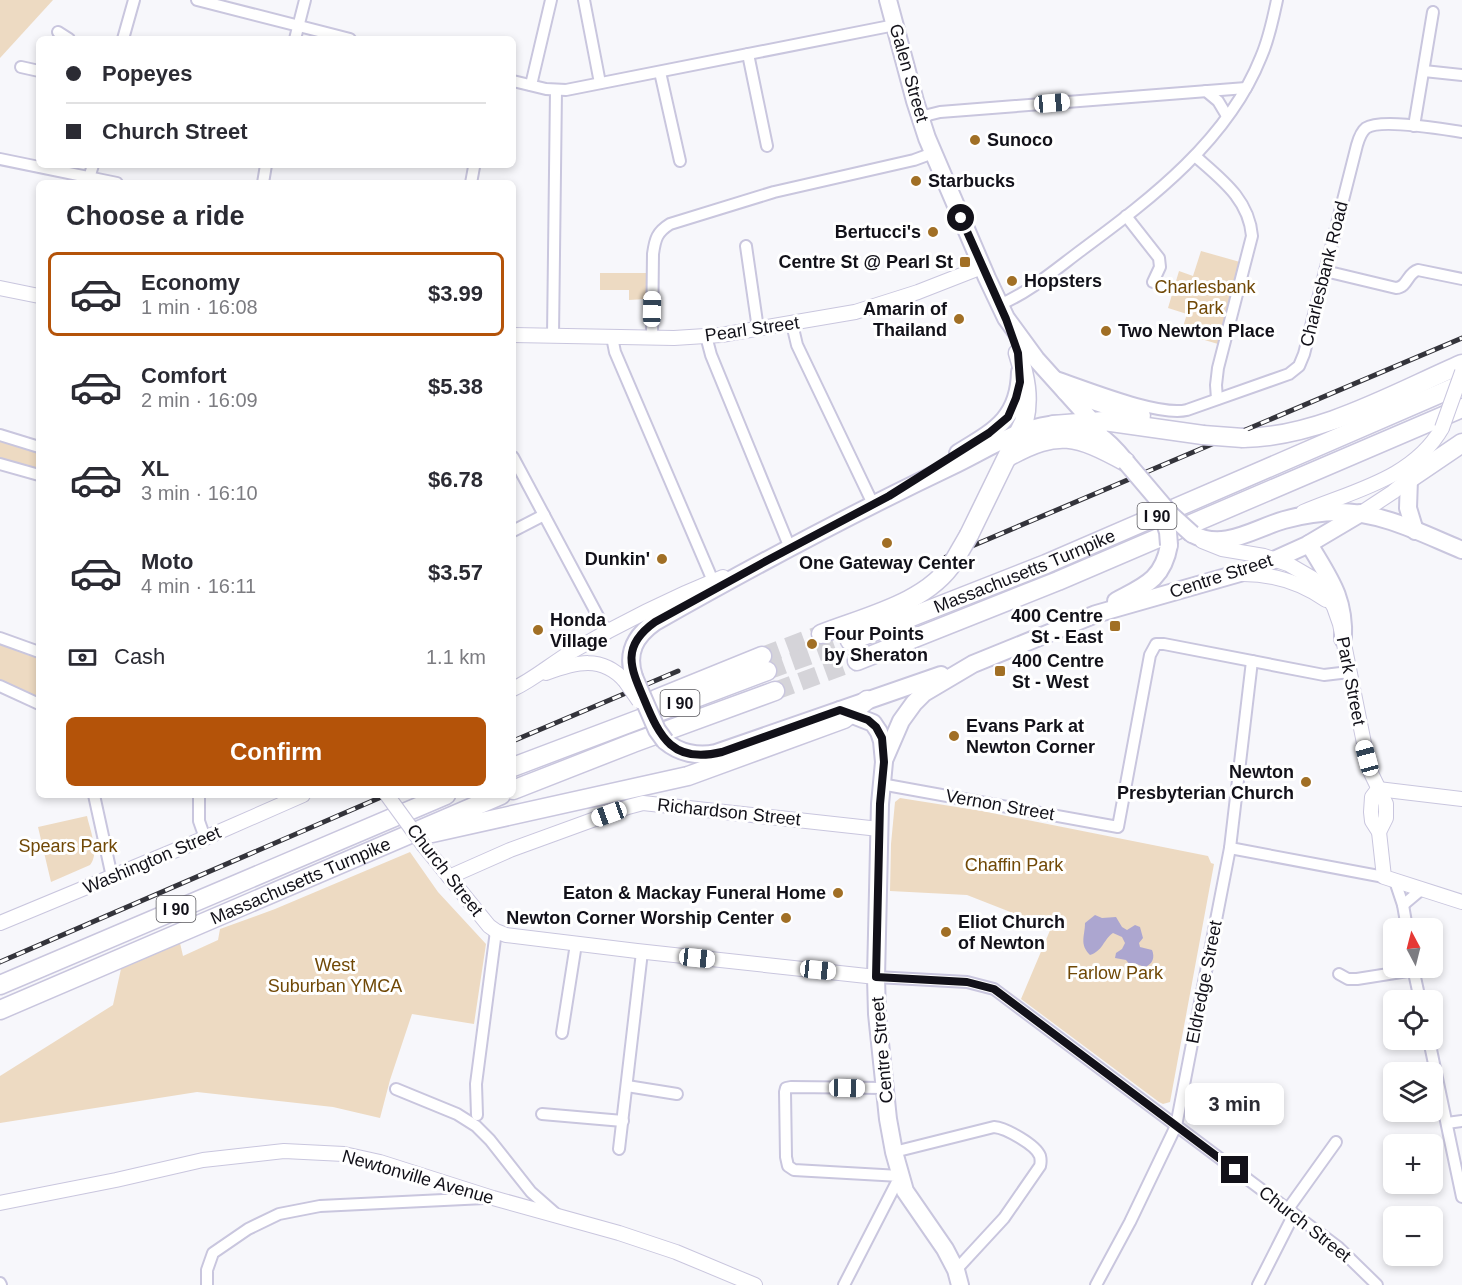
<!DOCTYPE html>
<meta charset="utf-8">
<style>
body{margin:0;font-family:Helvetica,sans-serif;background:#f2f2f3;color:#2b2b33;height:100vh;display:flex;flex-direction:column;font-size:22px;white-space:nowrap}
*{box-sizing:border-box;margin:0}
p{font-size:20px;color:#7c7c81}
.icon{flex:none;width:33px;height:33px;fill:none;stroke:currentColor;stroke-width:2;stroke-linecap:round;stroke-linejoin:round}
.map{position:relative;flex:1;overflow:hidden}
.drawer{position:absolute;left:36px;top:180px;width:480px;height:618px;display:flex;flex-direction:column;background:#fff;border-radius:9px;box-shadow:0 3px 9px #0003}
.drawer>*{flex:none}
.top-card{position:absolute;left:36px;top:36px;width:480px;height:132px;border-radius:9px;box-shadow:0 3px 9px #0003;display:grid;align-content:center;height:132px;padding:0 30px;background:#fff}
.needle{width:39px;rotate:353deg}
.fabs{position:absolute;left:1383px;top:918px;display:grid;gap:12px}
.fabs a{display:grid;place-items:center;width:60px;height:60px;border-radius:9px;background:#fff;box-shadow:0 3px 9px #0003;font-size:30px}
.end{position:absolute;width:27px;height:27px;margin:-14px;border:8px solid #121119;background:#fff;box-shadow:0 0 0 3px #fff}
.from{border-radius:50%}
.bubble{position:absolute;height:42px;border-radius:9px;background:#fff;box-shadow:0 3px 9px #0003;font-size:20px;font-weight:800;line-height:42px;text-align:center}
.car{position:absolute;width:18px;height:36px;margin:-18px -9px;border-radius:8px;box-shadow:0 0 4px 2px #0007;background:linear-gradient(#fff 24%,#345 0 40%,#fff 0 76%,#345 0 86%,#fff 0)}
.top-card b{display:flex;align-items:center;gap:21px;height:57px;font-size:22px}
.top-card b+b{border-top:2px solid #e1e1e2}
.top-card i{width:15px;height:15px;background:#2b2b33}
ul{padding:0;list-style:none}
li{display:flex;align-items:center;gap:18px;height:84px;margin:0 12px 9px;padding:0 18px;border:3px solid transparent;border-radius:9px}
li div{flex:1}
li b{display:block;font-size:22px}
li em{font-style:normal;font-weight:800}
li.current{border-color:#b45309}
li>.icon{width:54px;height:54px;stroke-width:1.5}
h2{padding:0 30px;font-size:27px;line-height:72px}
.pay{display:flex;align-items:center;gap:15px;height:66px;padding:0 30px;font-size:22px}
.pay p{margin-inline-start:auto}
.primary-button{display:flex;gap:12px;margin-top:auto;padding:12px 30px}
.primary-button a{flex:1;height:69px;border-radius:9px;background:#b45309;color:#fff;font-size:24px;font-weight:800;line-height:69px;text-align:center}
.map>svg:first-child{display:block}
.green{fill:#eddac2}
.water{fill:#aca6d0}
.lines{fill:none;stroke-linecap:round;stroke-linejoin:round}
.highway-tunnel{stroke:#d5d4d9;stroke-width:18;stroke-dasharray:18 9;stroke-linecap:butt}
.street-casing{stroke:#c9c6de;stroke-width:14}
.secondary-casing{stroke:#c9c6de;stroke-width:16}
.primary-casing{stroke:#c9c6de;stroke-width:20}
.highway-casing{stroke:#c9c6de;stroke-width:21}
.street{stroke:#fff;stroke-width:10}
.secondary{stroke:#fff;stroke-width:14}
.primary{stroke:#fff;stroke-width:16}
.highway{stroke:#fff;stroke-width:18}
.rail-casing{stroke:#34343b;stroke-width:5}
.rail{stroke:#fff;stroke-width:3;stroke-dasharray:9;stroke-linecap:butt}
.secondary-bridge-casing{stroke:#c9c6de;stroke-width:16;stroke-linecap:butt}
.primary-bridge-casing{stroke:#c9c6de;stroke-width:20;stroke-linecap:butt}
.highway-bridge-casing{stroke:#c9c6de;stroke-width:21;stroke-linecap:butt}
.secondary-bridge{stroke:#fff;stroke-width:14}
.primary-bridge{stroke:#fff;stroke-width:16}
.highway-bridge{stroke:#fff;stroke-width:18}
.route{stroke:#121119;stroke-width:8}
.poi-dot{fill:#a16f25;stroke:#fff;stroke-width:2}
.labels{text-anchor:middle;stroke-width:6;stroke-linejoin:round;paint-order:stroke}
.shield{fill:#fff;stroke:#59585e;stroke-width:1.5}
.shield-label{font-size:16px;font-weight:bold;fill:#121119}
.street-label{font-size:18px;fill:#121119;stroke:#fff}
.poi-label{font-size:18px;font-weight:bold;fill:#121119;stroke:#fff;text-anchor:start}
.park-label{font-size:18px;fill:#704806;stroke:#fff}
</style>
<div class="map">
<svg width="1462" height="1285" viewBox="0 0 1462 1285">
<rect width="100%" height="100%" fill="#f7f7fb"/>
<g class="green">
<path d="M0 0H53L0 58Z"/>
<path d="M1201 251 1240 262 1218 344 1181 333 1187 314 1168 308 1179 271 1193 276Z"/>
<path d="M600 273H646V299L629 300V290H600Z"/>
<path d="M0 439 39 451V470L0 458Z"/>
<path d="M0 643 39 658V699L0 681Z"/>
<path d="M900 798 982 811 1208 856 1211 863 1214 864 1170 1102 1163 1104 1159 1102 1021 999 1051 928 967 895 890 891 891 844 895 802Z"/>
<path d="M87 816C90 830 100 854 90 865L51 882 38 827Z"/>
<path d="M410 852 438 892 486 944 474 1024 412 1014 390 1080 380 1118 333 1107 197 1092 0 1123V1076L113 1005 121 969 180 943 183 956 218 940 220 929 275 909Z"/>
</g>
<path class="water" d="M1095 915 1102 918 1116 917 1122 927 1127 930 1135 925 1140 927 1143 938 1139 943 1140 947 1152 950C1155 957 1153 964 1145 967L1136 964 1130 965 1126 960 1115 958 1116 953 1122 949 1125 943 1122 937 1113 933C1103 940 1103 951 1090 955 1079 944 1085 936 1085 923Z"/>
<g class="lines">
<g class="highway-tunnel">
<path d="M762 656 821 634"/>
<path d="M767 671 850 641"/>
<path d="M775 691 857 661"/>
</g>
<g class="street-casing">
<g id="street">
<path d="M197 0 350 39"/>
<path d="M584 0 600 83"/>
<path d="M58 32 69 39"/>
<path d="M123 39 134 0"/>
<path d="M295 39 305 0"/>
<path d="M748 54 767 146"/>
<path d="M21 67 39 71"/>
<path d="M1424 71 1462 75"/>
<path d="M660 72 680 161"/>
<path d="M513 81 546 89 566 90 895 25"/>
<path d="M531 85 551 0"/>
<path d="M1206 91 1218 101 1227 116"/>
<path d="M920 117 940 112 1246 88"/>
<path d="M1414 126 1433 12"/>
<path d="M1195 156C1221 179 1249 199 1252 236L1218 368 1216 385 1217 399"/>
<path d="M0 159 117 183"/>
<path d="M89 178 93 165"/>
<path d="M263 183 266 165"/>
<path d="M471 183 474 167"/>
<path d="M1126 216 1159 258 1160 267 1153 282"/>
<path d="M746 246 758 329"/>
<path d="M1325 271 1396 288C1408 287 1407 273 1418 270L1462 279"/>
<path d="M999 305C1030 292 1056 269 1083 249 1152 198 1228 140 1261 57 1269 39 1273 19 1277 0"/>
<path d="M792 324 797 345 873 504"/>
<path d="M553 336 556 90"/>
<path d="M706 336 711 355 790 548"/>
<path d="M612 337 615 352 713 581"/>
<path d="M652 337 653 254C655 239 657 232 670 224L774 192 914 160 933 153"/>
<path d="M1053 376C1084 386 1158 417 1187 410L1289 374 1299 366 1304 354 1357 145C1359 138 1361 132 1366 128 1381 118 1442 129 1462 132"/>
<path d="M0 435 39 447"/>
<path d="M513 457 607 633"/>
<path d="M0 464 39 475"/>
<path d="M513 531 544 515"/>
<path d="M0 638 39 652"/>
<path d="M0 686 39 704"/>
<path d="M881 784 1118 827 1150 655 1156 644H1164L1324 675 1349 672"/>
<path d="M94 795 112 877"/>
<path d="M199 795V821L205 838"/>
<path d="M1230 848 1384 877"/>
<path d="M1395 881 1403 905 1407 928"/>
<path d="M1403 905 1422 889"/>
<path d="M1413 968 1420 1000"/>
<path d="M1339 974 1348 979H1357L1414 970"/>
<path d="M876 977 967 982 994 989 1338 1247 1377 1285"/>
<path d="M562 1033 576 944"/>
<path d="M1429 1040 1462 1197"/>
<path d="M627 1086 677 1094"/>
<path d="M396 1089 457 1114 476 1126 490 1140 531 1192 556 1214"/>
<path d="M542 1114 623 1121"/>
<path d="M477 1115 476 1084 496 931"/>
<path d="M1447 1123 1462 1121"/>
<path d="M619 1149 642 952"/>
<path d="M894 1152 994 1127C1006 1128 1036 1145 1040 1156 1041 1160 1041 1162 1040 1166L1004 1218 956 1270"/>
<path d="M1288 1209 1336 1142"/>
<path d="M0 1283 1 1285"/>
<path d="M207 1285V1270L213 1253 248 1229 279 1214 320 1206 485 1198"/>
<path d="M844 1285 900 1176 794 1170 788 1166 786 1157 785 1092 786 1088 791 1087 885 1088"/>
<path d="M1096 1285 1130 1222 1176 1126 1230 848 1252 661"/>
<path d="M1258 1285 1294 1214"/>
</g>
</g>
<g class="secondary-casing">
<g id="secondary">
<path d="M0 288 39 296"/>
<path d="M513 335 674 338 721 335 855 312 918 292 982 267"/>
<path d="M1303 512C1352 491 1413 479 1442 428"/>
<path d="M1361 513 1393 492 1415 474"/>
<path d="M1202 541 1222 549 1264 556 1288 564 1312 578 1325 592 1334 607 1340 624 1367 758 1371 773 1386 804V818L1379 832"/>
<path d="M1243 574C1274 574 1300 582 1326 600"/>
<path d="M546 673C576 662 602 655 625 681"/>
<path d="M513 689C534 679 551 664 571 652 619 624 671 598 723 577"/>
<path d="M1378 789 1372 797 1371 812 1372 821 1379 832 1384 877 1462 902"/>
<path d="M1378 789 1462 799"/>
<path d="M424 846 489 926 496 931 506 935 637 951 876 977"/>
<path d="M449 877 510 850 628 807 643 803 879 829"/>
<path d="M0 923 205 838 303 795"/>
<path d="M0 1203 116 1180 203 1160 284 1151 344 1154 380 1162 493 1198 619 1233 676 1252 755 1285"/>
</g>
</g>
<g class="primary-casing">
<g id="primary">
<path d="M888 0 915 101 927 138 987 278 1006 318 1036 359 1099 429"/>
<path d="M958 453C994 431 1019 419 1020 372"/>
<path d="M1409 479 1408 508 1415 531"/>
<path d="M1192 534C1224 551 1253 529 1284 520 1302 515 1321 512 1339 512 1382 512 1423 534 1462 550"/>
<path d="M1309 544C1329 578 1345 597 1343 639"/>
<path d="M1116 601C1144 586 1163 580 1169 545"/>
<path d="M634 677C626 653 635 636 655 622 752 567 851 514 952 466 986 450 1023 424 1062 424 1091 424 1108 440 1125 461"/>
<path d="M840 710 873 723 879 732 882 741 884 762 880 804 876 977 877 1014 888 1119 894 1152 905 1191 945 1249 956 1270 960 1285"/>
<path d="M665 741C679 753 698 757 716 753L941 675"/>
<path d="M885 758 901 721 914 703 924 693 973 664 1096 614 1254 569 1307 545 1361 513"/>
</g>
</g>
<g class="highway-casing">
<g id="highway">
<path d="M1066 391 1141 416"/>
<path d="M1053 425 1104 421 1203 435"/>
<path d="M1243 438C1319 437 1393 394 1462 364"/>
<path d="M1008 457C1059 429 1076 435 1126 462"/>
<path d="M1409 479 1462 443"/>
<path d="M969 535 1024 422C1030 397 1025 376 1018 353"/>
<path d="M821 634C864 617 928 603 954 561"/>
<path id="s1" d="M850 641 1046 564 1462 384"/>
<path d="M857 661 1058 581 1462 408"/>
<path d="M656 699 762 656"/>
<path d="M513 767 767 671"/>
<path d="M513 790 633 743 775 691"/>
<path d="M432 833 688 776 844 719 867 700"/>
<path d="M0 985 446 795"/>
<path id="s2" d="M0 1010 501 795"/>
</g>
</g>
<use href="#street" class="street"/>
<use href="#secondary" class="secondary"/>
<use href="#primary" class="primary"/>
<use href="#highway" class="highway"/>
<g class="rail-casing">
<g id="rail">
<path d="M946 557 1462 338"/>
<path d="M513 741 678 671"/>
<path d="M0 962 386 795"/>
</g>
</g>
<use href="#rail" class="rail"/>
<g class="secondary-bridge-casing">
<g id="secondary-bridge">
<path d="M1442 428 1462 372"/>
<path d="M625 681 639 701"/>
<path d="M387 795 424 846"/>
</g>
</g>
<g class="primary-bridge-casing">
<g id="primary-bridge">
<path d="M1126 462 1171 515 1192 534"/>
<path d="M1159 505 1168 532 1169 545"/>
<path d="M634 677 657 730 665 741"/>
</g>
</g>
<g class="highway-bridge-casing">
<g id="highway-bridge">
<path d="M1203 435 1243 438"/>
<path d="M954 561 969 535"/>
</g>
</g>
<use href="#secondary-bridge" class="secondary-bridge"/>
<use href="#primary-bridge" class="primary-bridge"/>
<use href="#highway-bridge" class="highway-bridge"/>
</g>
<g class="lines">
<path class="route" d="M961 218 1006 319 1018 353 1020 382 1016 398 1008 417 989 433 889 496 768 560 655 622C621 646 630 667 644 699 660 738 673 764 722 752L840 710 868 720 876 727 882 738 884 762 880 804 876 977 967 982 994 989 1235 1170"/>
</g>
<g class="poi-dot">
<circle cx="975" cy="140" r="6"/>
<circle cx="916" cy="181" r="6"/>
<circle cx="933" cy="232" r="6"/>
<rect x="959" y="256" width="12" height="12" rx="3"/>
<circle cx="1012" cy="281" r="6"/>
<circle cx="959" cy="319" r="6"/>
<circle cx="1106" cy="331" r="6"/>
<circle cx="887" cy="543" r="6"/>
<circle cx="662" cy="559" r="6"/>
<rect x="1109" y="620" width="12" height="12" rx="3"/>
<circle cx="538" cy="630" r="6"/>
<circle cx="812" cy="644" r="6"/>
<rect x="994" y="665" width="12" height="12" rx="3"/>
<circle cx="954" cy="736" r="6"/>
<circle cx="1306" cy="782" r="6"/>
<circle cx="838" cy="893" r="6"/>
<circle cx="786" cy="918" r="6"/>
<circle cx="946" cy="932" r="6"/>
</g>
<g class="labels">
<g class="shield">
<rect x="1137.5" y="503" width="39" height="26" rx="4.5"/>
<rect x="660.5" y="690" width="39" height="26" rx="4.5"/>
<rect x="156.5" y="896" width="39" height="26" rx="4.5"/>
</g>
<g class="shield-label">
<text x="1157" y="522">I 90</text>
<text x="680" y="709">I 90</text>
<text x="176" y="915">I 90</text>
</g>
<g class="street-label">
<text transform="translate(909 73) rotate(74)" y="6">Galen Street</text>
<text transform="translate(1324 274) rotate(-76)" y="6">Charlesbank Road</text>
<text transform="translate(752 329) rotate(-8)" y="6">Pearl Street</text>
<text dy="6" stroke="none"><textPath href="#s1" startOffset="188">Massachusetts Turnpike</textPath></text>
<text transform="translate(1221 576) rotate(-18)" y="6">Centre Street</text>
<text transform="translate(1351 681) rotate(79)" y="6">Park Street</text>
<text transform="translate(1000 805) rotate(10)" y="6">Vernon Street</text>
<text transform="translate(729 812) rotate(6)" y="6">Richardson Street</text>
<text transform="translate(152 860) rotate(-23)" y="6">Washington Street</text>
<text transform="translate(445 870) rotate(52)" y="6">Church Street</text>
<text dy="6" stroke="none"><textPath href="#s2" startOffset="327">Massachusetts Turnpike</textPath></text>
<text transform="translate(1204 982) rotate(-79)" y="6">Eldredge Street</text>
<text transform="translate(882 1050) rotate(-95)" y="6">Centre Street</text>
<text transform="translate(418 1177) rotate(16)" y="6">Newtonville Avenue</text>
<text transform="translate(1305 1224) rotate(38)" y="6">Church Street</text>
</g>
<g class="poi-label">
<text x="987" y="146">Sunoco</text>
<text x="928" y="187">Starbucks</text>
<text x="921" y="238" text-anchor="end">Bertucci's</text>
<text x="953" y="268" text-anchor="end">Centre St @ Pearl St</text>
<text x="1024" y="287">Hopsters</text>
<text x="947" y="315" text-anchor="end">Amarin of<tspan x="947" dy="21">Thailand</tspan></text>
<text x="1118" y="337">Two Newton Place</text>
<text x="650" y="565" text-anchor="end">Dunkin'</text>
<text x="887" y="569" text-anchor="middle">One Gateway Center</text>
<text x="1103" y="622" text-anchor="end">400 Centre<tspan x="1103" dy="21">St - East</tspan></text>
<text x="550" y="626">Honda<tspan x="550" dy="21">Village</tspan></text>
<text x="824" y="640">Four Points<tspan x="824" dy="21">by Sheraton</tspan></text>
<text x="1012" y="667">400 Centre<tspan x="1012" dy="21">St - West</tspan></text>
<text x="966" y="732">Evans Park at<tspan x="966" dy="21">Newton Corner</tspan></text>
<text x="1294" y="778" text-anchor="end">Newton<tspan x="1294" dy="21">Presbyterian Church</tspan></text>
<text x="826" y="899" text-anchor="end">Eaton &amp; Mackay Funeral Home</text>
<text x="774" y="924" text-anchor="end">Newton Corner Worship Center</text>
<text x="958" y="928">Eliot Church<tspan x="958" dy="21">of Newton</tspan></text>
</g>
<g class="park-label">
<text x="1205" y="293">Charlesbank<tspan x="1205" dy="21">Park</tspan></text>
<text x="68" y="852">Spears Park</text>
<text x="1014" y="871">Chaffin Park</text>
<text x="335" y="971">West<tspan x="335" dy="21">Suburban YMCA</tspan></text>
<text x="1115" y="979">Farlow Park</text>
</g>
</g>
</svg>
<div class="fabs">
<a><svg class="needle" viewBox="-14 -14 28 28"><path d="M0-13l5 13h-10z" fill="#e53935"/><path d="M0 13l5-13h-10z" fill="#7c7c81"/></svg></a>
<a><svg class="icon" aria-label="locate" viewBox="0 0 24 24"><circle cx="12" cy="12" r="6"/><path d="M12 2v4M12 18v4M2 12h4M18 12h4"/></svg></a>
<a><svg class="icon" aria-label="layers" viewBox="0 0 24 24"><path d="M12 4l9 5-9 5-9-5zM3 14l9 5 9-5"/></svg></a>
<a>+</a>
<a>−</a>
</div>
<i class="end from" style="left:961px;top:218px"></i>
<i class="end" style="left:1235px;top:1170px"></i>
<div class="bubble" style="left:1185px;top:1083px;width:99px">3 min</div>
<i class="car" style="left:1052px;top:103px;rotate:85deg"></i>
<i class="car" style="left:652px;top:309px;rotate:1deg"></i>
<i class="car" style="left:1367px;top:758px;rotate:345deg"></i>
<i class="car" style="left:609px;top:814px;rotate:250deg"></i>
<i class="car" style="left:697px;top:958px;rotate:96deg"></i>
<i class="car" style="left:818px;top:970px;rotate:96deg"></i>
<i class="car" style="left:847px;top:1088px;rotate:91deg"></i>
<div class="top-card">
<b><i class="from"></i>Popeyes</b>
<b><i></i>Church Street</b>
</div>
<section class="drawer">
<h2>Choose a ride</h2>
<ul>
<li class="current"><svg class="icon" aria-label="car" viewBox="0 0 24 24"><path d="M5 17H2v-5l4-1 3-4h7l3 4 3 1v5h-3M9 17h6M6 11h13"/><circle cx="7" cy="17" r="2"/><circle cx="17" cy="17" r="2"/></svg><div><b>Economy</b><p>1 min · 16:08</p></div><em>$3.99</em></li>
<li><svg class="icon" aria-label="car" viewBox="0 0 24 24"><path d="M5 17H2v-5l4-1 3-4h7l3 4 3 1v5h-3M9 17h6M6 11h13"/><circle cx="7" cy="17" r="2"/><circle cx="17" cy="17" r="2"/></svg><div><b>Comfort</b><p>2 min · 16:09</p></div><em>$5.38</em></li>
<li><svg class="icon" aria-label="car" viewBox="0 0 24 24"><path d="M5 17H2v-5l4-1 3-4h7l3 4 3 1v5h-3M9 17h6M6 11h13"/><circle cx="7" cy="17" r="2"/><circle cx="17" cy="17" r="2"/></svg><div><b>XL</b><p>3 min · 16:10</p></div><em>$6.78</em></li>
<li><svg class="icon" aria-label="car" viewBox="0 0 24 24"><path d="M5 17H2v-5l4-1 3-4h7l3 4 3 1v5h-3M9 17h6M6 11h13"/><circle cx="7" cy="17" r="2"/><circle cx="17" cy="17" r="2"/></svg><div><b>Moto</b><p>4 min · 16:11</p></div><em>$3.57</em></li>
</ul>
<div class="pay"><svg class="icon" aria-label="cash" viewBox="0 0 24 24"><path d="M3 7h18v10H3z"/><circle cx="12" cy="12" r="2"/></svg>Cash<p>1.1 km</p></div>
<div class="primary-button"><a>Confirm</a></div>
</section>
</div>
